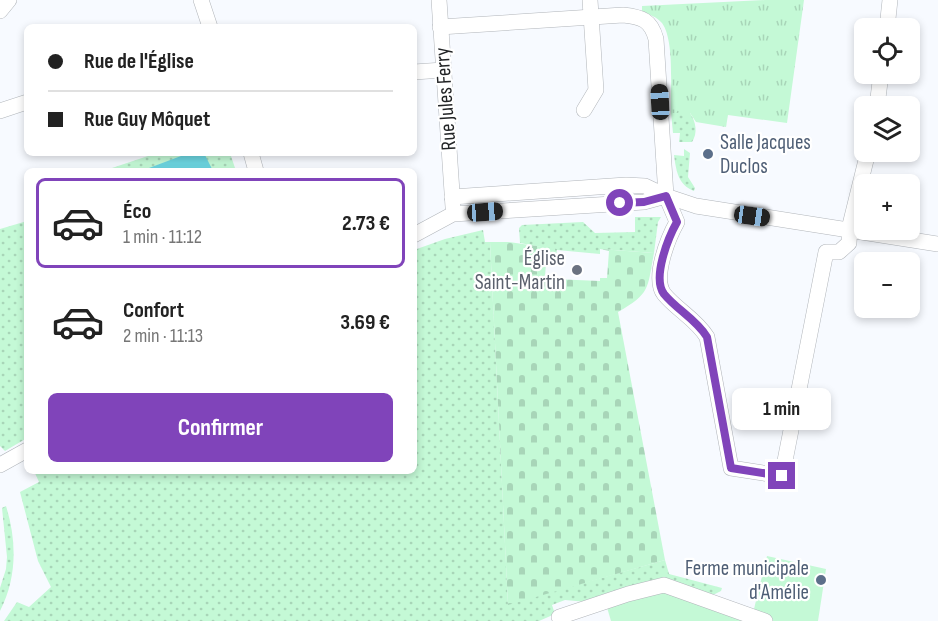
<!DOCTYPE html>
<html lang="fr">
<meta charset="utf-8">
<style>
body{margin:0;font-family:"Sofia Sans Condensed",sans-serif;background:#f6f6f6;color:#222;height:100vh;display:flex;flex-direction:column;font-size:22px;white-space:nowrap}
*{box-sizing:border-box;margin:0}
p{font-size:20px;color:#767676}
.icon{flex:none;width:33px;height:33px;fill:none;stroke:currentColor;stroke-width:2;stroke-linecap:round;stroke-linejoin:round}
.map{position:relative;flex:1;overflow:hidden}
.drawer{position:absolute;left:24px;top:168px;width:393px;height:306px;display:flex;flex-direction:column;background:#fff;border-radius:9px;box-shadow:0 3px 9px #0003}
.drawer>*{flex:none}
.guide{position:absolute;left:24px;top:24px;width:393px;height:132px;border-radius:9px;box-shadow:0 3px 9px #0003;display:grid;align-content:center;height:132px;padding:0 24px;background:#fff}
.buttons{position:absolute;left:854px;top:18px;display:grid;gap:12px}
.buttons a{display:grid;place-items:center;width:66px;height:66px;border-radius:9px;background:#fff;box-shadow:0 3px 9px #0003;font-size:30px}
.end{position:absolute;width:27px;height:27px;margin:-14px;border:8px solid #8044ba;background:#fff;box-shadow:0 0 0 3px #fff}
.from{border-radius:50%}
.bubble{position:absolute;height:42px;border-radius:9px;background:#fff;box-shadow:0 3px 9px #0003;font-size:20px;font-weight:700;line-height:42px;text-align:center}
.car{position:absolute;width:18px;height:36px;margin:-18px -9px;border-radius:8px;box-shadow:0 0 4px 2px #0007;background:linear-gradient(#222 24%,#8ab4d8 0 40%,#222 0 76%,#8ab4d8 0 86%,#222 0)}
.guide b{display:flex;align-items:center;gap:21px;height:57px;font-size:22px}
.guide b+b{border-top:2px solid #e0e0e0}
.guide i{width:15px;height:15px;background:#222}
ul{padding:10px 0 0;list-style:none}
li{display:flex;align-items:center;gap:18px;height:90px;margin:0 12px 9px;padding:0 12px;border:3px solid transparent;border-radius:9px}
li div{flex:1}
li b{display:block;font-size:22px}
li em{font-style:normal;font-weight:700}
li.on{border-color:#8044ba}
li>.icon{width:54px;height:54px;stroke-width:1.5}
.action{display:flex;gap:12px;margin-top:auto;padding:12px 24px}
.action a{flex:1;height:69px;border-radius:9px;background:#8044ba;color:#fff;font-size:24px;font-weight:700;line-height:69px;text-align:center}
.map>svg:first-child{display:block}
.grass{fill:url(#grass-dots)}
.cemetery{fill:url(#cemetery-stones)}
.park{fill:url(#park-tufts)}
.garden{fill:#c4f9d6}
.water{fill:#6cd5e0}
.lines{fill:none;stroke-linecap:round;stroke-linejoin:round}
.minor-casing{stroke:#b1b5ba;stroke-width:16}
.minor{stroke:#fff;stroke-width:15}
.route{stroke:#8044ba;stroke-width:8}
.service-dot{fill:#5c6f8a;stroke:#fff;stroke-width:2}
.worship-dot{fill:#6b7280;stroke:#fff;stroke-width:2}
.labels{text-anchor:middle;stroke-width:4.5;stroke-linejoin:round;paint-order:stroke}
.street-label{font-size:21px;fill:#222426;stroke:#fff}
.service-label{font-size:21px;fill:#4e5e75;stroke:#fff;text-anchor:start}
.worship-label{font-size:21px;fill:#5b616d;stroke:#fff;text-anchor:end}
</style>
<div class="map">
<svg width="938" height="621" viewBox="0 0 938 621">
<defs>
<pattern id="grass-dots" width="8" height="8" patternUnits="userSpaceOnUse" patternTransform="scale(1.5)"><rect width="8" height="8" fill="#c4f9d6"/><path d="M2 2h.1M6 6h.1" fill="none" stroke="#a8d5b8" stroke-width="1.8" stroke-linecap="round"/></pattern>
<pattern id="cemetery-stones" width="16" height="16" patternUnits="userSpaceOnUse" patternTransform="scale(1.5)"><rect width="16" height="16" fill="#c4f9d6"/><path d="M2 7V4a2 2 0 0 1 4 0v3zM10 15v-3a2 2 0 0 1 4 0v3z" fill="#a8d5b8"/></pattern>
<pattern id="park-tufts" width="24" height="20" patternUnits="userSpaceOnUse" patternTransform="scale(1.5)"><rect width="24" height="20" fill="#c4f9d6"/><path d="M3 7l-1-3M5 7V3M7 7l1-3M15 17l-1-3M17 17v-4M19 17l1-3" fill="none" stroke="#a8d5b8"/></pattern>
</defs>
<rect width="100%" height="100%" fill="#f7faff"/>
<g class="grass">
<path d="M671 113H690C696 122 698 133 692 142H679L680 133H673Z"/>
<path d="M684 149 690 153 688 177 695 188 694 191C678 185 676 170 674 155L684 156Z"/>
<path d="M157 153H230L236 171H103Z"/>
<path d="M635 217H661L658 222 654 253 600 249V254L557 250 520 243 519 228 522 225 583 222 595 233 635 232Z"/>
<path d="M27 221V438L5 451 0 446V229Z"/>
<path d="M483 230 485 242H490L508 604 665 560 669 574 722 588 721 591 715 594 587 602 565 600 552 605 555 614 539 621H4L17 602 29 607 51 587 38 561 20 492 39 482 34 471H414V250L445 239Z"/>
<path d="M6 506C17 541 17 578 0 611V588L6 569 7 557 2 508Z"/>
</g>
<path class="cemetery" d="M490 242H509L557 249 555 265 546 264 545 276H553V279L600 281V278H607L609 251 600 249 654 253C647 289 651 293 618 312L665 560 508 605Z"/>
<path class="park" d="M765 0H804L787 123 728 115 726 127 696 122 690 113H671C670 90 675 41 662 23 657 17 648 14 642 11V6Z"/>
<g class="garden">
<path d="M767 556 826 569 818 621H773L753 613Z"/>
<path d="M657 590 751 621H611L606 604Z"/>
</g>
<path class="water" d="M189 153 205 155 213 171H141Z"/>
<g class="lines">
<g class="minor-casing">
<g id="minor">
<path d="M201 0 210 27"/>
<path d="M439 0 453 207"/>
<path d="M0 11 9 0"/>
<path d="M440 27 623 15C642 17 651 20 656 39L666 196 677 222C668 238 652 278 664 294 677 310 696 319 707 337L731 468 782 476 826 252H839L849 243 850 225 868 152"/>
<path d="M887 28 890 0"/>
<path d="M414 72 443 70"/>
<path d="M877 106 881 74"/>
<path d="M584 110 596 90 590 0"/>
<path d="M0 111 27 102"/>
<path d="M251 153 256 171"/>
<path d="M452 197 626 185 645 186 666 196 696 206 938 244"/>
<path d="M414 235 453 214 644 202 666 196"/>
<path d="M0 465 27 450"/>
<path d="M559 617 628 594 664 585 765 621"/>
</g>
</g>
<use href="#minor" class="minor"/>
</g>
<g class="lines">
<path class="route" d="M620 203 644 202 666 196 677 222C668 238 652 278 664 294 677 310 696 319 707 337L731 468 782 476"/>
</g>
<g class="service-dot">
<circle cx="708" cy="154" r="6"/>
<circle cx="821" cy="580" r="6"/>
</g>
<circle class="worship-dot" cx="577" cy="270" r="6"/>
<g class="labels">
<g class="street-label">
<text transform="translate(445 99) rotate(-94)" y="7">Rue Jules Ferry</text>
</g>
<g class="service-label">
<text x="720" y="149">Salle Jacques<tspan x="720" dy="24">Duclos</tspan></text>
<text x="809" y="575" text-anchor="end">Ferme municipale<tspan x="809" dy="24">d'Amélie</tspan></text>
</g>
<g class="worship-label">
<text x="565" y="265">Église<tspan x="565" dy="24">Saint-Martin</tspan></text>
</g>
</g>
</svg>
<div class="buttons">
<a><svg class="icon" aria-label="locate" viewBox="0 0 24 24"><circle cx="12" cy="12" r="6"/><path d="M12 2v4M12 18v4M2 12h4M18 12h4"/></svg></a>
<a><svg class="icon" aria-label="layers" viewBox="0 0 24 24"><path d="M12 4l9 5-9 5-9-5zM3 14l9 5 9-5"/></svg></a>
<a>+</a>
<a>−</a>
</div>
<i class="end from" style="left:620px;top:203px"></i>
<i class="end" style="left:782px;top:476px"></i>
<div class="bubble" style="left:732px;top:388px;width:99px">1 min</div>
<i class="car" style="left:660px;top:102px;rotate:357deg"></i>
<i class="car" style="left:485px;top:212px;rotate:86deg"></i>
<i class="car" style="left:752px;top:216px;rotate:98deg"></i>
<div class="guide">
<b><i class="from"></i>Rue de l'Église</b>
<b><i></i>Rue Guy Môquet</b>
</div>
<section class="drawer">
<ul>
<li class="on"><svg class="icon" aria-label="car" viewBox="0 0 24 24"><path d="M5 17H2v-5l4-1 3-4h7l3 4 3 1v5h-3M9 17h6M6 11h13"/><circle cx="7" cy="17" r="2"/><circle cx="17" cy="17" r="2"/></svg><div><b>Éco</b><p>1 min · 11:12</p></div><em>2.73 €</em></li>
<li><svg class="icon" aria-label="car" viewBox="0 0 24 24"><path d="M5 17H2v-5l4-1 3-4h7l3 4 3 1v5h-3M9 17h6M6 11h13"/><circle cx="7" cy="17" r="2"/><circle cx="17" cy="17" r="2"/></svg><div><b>Confort</b><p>2 min · 11:13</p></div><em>3.69 €</em></li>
</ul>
<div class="action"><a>Confirmer</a></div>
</section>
</div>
